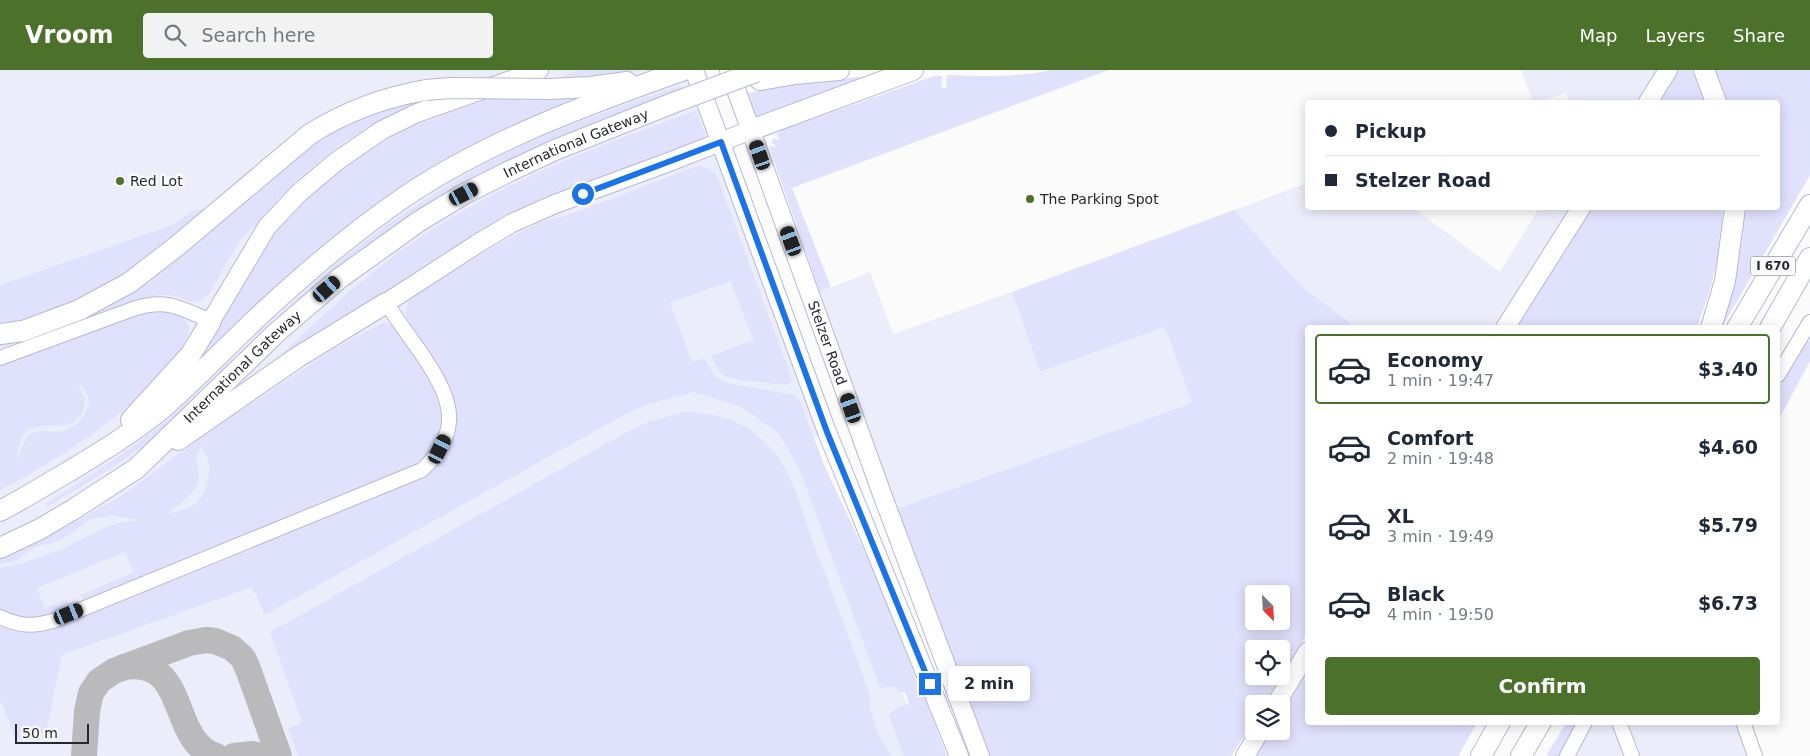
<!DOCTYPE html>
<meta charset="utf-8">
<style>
body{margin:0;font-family:"DejaVu Sans",sans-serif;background:#f2f2f3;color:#1f2937;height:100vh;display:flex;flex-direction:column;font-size:19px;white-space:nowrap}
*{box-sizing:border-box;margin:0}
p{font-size:16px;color:#747a83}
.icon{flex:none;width:28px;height:28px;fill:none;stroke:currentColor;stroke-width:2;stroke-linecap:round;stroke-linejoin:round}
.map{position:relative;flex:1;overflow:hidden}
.panel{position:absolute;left:1305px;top:255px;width:475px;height:400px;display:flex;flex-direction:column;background:#fff;border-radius:5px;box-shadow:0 2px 12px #0003}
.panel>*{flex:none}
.banner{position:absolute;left:1305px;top:30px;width:475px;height:110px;border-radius:5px;box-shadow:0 2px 12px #0003;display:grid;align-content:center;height:110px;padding:0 20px;background:#fff}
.needle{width:32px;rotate:156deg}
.buttons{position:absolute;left:1245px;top:515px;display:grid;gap:10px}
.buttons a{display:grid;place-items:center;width:45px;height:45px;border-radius:5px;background:#fff;box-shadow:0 2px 12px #0003;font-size:25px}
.scale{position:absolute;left:15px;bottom:12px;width:74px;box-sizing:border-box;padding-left:5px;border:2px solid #262731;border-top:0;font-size:14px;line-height:18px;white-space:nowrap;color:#262731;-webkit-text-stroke:4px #fbfbfb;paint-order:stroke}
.end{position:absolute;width:22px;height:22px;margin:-11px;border:6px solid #1a73e8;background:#fff;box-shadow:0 0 0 2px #fff}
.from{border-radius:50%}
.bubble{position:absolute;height:35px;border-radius:5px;background:#fff;box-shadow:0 2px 12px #0003;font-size:16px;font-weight:600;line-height:35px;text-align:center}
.car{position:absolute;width:15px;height:30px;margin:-15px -8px;border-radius:6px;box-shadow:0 0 4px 1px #0007;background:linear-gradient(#222 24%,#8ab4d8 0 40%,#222 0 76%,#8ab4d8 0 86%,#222 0)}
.banner b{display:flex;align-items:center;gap:18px;height:48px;font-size:19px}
.banner b+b{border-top:1px solid #e0e1e3}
.banner i{width:12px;height:12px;background:#1f2937}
ul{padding:9px 0 0;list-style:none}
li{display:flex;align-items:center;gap:15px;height:70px;margin:0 10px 8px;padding:0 10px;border:2px solid transparent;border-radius:5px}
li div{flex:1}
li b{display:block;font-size:19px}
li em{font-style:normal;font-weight:600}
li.active{border-color:#4b712b}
li>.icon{width:45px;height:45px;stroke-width:1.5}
.button{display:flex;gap:10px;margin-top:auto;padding:10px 20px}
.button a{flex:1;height:58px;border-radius:5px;background:#4b712b;color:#fff;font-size:20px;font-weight:600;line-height:58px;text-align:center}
header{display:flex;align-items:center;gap:30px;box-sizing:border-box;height:70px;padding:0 25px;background:#4b712b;color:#fff}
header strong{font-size:24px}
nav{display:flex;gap:28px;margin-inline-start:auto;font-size:18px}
.search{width:350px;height:45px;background:#f2f2f3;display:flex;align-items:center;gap:12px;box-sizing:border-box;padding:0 18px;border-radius:5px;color:#747a83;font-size:19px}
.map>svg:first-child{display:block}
.built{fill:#ecedfb}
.green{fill:#e0e1fc;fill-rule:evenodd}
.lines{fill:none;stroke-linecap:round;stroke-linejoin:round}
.taxiway{stroke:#bababd;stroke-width:26}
.minor-casing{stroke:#b7b9d3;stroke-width:16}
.major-casing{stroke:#b7b9d3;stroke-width:20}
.highway-casing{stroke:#b7b9d3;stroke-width:22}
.minor{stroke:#fff;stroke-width:14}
.major{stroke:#fff;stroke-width:18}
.highway{stroke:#fff;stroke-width:20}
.highway-bridge-casing{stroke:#b7b9d3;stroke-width:22;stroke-linecap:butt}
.highway-bridge{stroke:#fff;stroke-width:20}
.route{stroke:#1a73e8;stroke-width:6}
.poi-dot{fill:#4b712b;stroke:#fbfbfb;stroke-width:2}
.labels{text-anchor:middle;stroke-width:5;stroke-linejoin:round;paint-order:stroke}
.shield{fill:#fbfbfb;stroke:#66676e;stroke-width:1}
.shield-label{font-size:12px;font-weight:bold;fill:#262731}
.street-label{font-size:14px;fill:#262731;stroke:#fbfbfb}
.poi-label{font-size:14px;fill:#262731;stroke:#fbfbfb;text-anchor:start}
</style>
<header>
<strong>Vroom</strong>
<div class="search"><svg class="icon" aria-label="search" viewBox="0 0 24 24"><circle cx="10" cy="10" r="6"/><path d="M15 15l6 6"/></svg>Search here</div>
<nav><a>Map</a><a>Layers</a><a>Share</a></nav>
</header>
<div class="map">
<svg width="1810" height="686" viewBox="0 0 1810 686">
<rect width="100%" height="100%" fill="#fbfbfb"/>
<g class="built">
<path d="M0 0H694L827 362 808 372 889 579 923 686H0Z"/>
<path d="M1521 0H1669L1649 32H1570L1566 23 1539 32H1533Z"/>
<path d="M1307 113 1308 138H1413L1500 202 1539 138H1584L1532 222V233L1528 242 1519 246 1513 258 1356 257 1301 216 1234 140Z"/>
<path d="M870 202 893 264 1012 222 1040 302 1165 257 1192 333 893 440 820 222Z"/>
<path d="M1580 652 1748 653 1760 686H1562Z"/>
</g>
<g class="green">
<path d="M580 0H642L609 7 552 11Z"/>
<path d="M1051 0H1109L792 118 831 217 820 222 771 83 770 76 775 77 776 75 771 73 774 68 778 70 780 69 776 64 782 60 934 6H942L941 17 946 18 947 5C982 6 1016 8 1051 0Z"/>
<path d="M1675 0H1692L1705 32H1655Z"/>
<path d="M1714 0H1810V105L1725 252 1721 251 1742 138H1778V32H1726Z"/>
<path d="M867 6 829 20V23L757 48 752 45 744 24 792 14Z"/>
<path d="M680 16 682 21 575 60 534 78 452 121 146 374 112 398 47 437 45 434C88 406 132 380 172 346 242 286 303 215 379 161 428 126 480 94 535 70 583 49 631 32 680 16Z"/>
<path d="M587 24 493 66 400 119 350 154 299 197 204 287 202 286V282L272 166 298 135 351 90 408 58 498 25Z"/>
<path d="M430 29 375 53 340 75 295 112 260 151 240 170 208 225C194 237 189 230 173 226 165 224 157 225 148 227L0 278V269L46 258 322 67 379 39Z"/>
<path d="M696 41 705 64 702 70 565 122 544 127 486 157 483 162 410 206 294 283 267 298C307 260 347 221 391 188 483 119 589 78 696 41Z"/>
<path d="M701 96 710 99 717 106 792 309 790 313 786 315C773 313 734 311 724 305 718 301 714 292 711 286L753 270 731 211 670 233 692 292 704 288 715 307 727 313 793 325 800 331 825 397 878 510 915 605 919 622 925 628 947 686H904L889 645 897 638 909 633 905 622H899L895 616 880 618 799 398 778 363 742 337 694 322 645 335 620 347 265 545 252 517 62 585 46 662 40 666 21 670 14 665 2 633H0V556C17 564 35 564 53 560L411 413C432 401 446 388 451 364 452 357 455 349 455 341 455 318 420 270 407 249L405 241 409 229 441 207 497 175 540 152 566 146 692 98Z"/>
<path d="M209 138 120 212 25 254 0 258V215L175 154 192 141Z"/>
<path d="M1584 138H1722C1724 179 1711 219 1697 257L1513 258 1519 246 1528 242 1532 233V222Z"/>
<path d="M1234 140 1301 216 1356 257 1308 258 1307 564 1264 634H1254V650L1231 686H985L893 440 1192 333 1165 257 1040 302 1012 222ZM1254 524H1281V551H1254ZM1254 579H1281V606H1254Z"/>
<path d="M145 240C154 241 167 239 175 243 198 254 188 268 178 283 142 337 57 391 0 420V295ZM78 314C99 326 85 352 67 360 56 365 44 358 33 363 23 368 23 381 16 389 18 383 19 375 21 369 34 340 81 376 85 329Z"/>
<path d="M382 253 393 255 400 261C428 307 469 349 416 396L89 530H83L80 525 134 502 125 482 37 518 45 538 67 529 69 537C59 547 32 551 18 548 12 547 5 543 0 539V498L23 493 65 478 108 456 124 452 140 450 113 446 95 448 88 450 69 465 59 471 35 477 16 491 0 494V489L66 457 126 423 208 362 261 327 332 280ZM202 376C204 382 208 388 209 395 210 407 205 428 194 435 187 439 175 442 167 444 178 435 199 422 199 406 198 390 193 392 202 376Z"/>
<path d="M1805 271H1810V291L1778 351V319Z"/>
<path d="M682 342C715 341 745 351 768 375 793 401 802 442 814 475 833 524 851 573 869 622L870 638 878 664 892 686H298L288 658 302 653 270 562 629 361 648 352Z"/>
<path d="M1307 598 1308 652 1477 653 1458 686H1255L1270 661H1281V642Z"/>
<path d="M1566 653H1580L1562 686H1546Z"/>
</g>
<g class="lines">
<g class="taxiway">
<path d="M124 597C190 587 168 671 216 686"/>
<path d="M84 686 87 641 91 623 99 611 114 601 189 573 206 570 215 571 232 578 243 588 248 599 279 686"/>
<path d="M234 686 253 684 261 686"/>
</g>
<g class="minor-casing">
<g id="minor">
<path d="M0 288 133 239C168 228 179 238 211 251"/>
<path d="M1778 305 1810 252"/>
<path d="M0 547C19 556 33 557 53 551L422 400C467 358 449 324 419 280 408 265 397 249 386 233"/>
<path d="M1619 652 1632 686"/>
<path d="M1743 652 1755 686"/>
<path d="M1567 686 1585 652"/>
</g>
</g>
<g class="major-casing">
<g id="major">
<path d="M694 0 827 362 959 686"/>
<path id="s1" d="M729 0 882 424 980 686"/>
<path d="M1648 32 1668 0"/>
<path d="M386 233 477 174 512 153 555 134 669 92 751 60"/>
<path d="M211 251 267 157 299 123 337 91 382 60 417 43 539 0"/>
<path d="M1505 258 1581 138"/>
<path d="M1276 634 1308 581"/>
<path d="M1245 686 1260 661"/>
</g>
</g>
<g class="highway-casing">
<g id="highway">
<path d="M1704 0 1716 32"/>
<path d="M760 10 795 4 839 0"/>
<path d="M548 19 590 17 627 12"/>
<path d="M751 60 913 0"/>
<path d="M1711 258 1725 211 1735 138"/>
<path d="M1737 258 1810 135"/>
<path d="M1770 258 1810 188"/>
<path d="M0 264 23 261 79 240 129 213 177 176 310 64C345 42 385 27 426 20"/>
<path d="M131 350 191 284 211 251"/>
<path d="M178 370 298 287 386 233"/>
<path d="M0 441C23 429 45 415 68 402 101 382 134 362 164 337 197 308 227 276 259 246 304 204 352 163 403 128 485 72 590 33 684 0"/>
<path id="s2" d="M0 478 40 459 74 439 137 398 276 263 340 208 418 152 464 124 510 101 555 80 673 33"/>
<path d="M1481 686 1500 652"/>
<path d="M1521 686 1541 652"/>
</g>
</g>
<use href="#minor" class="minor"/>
<use href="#major" class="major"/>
<use href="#highway" class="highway"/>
<g class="highway-bridge-casing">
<g id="highway-bridge">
<path d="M426 20 450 18 548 19"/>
<path d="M673 33 756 2"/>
</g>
</g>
<use href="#highway-bridge" class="highway-bridge"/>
</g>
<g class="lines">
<path class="route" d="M583 124 721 72 827 362 930 614"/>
</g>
<g class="poi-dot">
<circle cx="120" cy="111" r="5"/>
<circle cx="1030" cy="129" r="5"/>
</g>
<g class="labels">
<rect class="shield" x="1750.5" y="186.5" width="45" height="19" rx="4"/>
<g class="shield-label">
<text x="1773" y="200">I 670</text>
</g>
<g class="street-label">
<text dy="5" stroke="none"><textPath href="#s2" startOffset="710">International Gateway</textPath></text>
<text dy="5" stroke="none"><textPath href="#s1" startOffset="290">Stelzer Road</textPath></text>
<text dy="5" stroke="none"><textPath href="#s2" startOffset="305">International Gateway</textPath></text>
</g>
<g class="poi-label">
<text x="130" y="116">Red Lot</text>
<text x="1040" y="134">The Parking Spot</text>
</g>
</g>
</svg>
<div class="buttons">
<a><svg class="needle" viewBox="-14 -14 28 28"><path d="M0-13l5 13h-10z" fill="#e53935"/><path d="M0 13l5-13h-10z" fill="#747a83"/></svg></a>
<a><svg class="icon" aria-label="locate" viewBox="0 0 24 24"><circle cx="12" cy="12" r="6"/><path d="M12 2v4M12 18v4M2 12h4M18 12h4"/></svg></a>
<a><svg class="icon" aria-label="layers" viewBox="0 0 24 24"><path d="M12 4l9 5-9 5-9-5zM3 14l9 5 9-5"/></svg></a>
</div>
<div class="scale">50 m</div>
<i class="end from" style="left:583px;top:124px"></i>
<i class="end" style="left:930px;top:614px"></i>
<div class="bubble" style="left:948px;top:596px;width:82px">2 min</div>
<i class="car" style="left:760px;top:85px;rotate:341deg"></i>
<i class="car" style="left:464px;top:124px;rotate:62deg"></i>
<i class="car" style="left:791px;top:171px;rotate:340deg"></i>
<i class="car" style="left:327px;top:219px;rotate:49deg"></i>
<i class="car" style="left:851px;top:338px;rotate:341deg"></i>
<i class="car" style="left:440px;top:379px;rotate:26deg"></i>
<i class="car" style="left:69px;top:544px;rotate:68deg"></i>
<div class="banner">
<b><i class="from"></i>Pickup</b>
<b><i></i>Stelzer Road</b>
</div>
<section class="panel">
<ul>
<li class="active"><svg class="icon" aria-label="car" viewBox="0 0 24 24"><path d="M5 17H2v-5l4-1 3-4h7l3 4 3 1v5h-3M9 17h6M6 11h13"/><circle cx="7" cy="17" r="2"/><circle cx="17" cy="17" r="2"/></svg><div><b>Economy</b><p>1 min · 19:47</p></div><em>$3.40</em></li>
<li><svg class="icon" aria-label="car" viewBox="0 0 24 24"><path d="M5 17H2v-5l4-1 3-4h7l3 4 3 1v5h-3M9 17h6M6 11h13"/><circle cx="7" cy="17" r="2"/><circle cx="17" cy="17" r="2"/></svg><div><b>Comfort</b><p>2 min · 19:48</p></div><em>$4.60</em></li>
<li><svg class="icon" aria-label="car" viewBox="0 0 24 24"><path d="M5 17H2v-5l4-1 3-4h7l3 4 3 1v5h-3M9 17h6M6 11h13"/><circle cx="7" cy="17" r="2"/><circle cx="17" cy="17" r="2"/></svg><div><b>XL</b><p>3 min · 19:49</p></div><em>$5.79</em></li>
<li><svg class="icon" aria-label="car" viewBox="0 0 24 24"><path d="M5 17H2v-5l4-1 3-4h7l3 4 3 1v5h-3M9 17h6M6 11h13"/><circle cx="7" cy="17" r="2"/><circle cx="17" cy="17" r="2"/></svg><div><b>Black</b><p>4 min · 19:50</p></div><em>$6.73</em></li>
</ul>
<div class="button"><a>Confirm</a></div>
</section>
</div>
